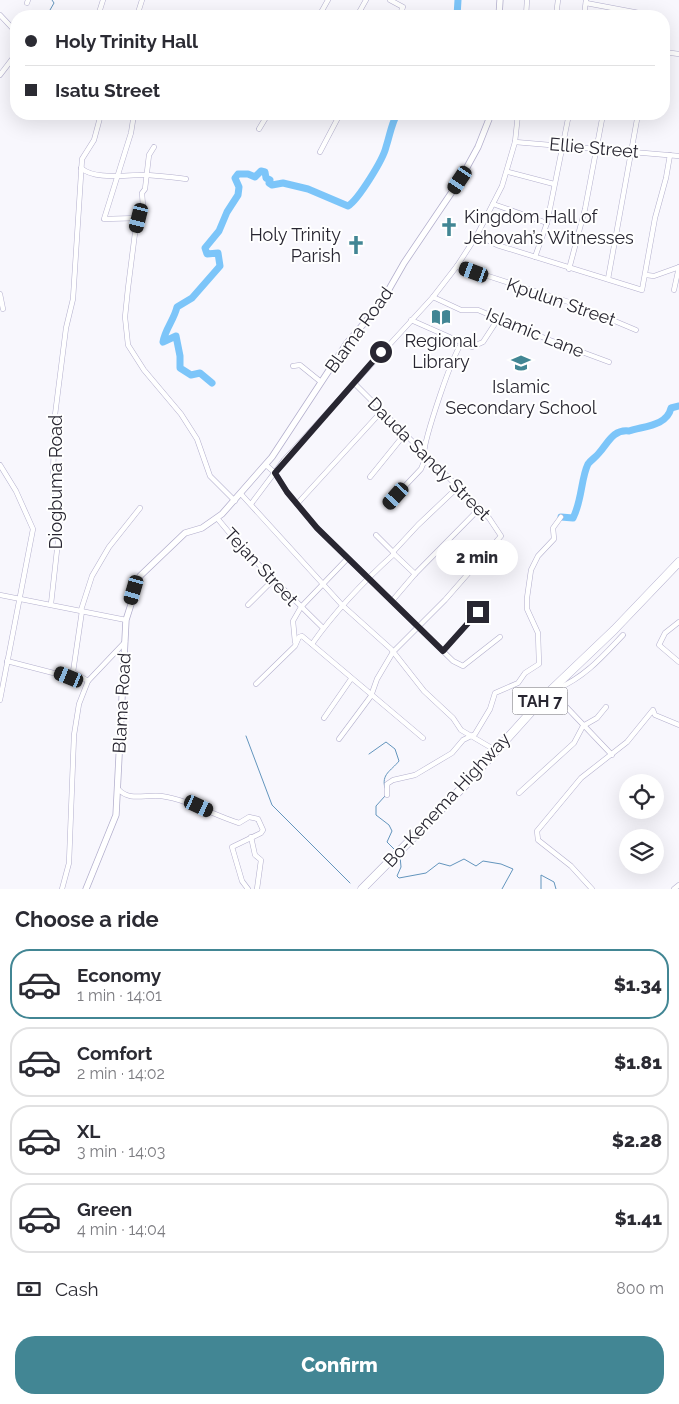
<!DOCTYPE html>
<meta charset="utf-8">
<style>
body{margin:0;font-family:Raleway,sans-serif;background:#f2f2f3;color:#2b2b33;height:100vh;display:flex;flex-direction:column;font-size:19px;white-space:nowrap}
*{box-sizing:border-box;margin:0}
p{font-size:16px;color:#7c7c81}
.icon{flex:none;width:28px;height:28px;fill:none;stroke:currentColor;stroke-width:2;stroke-linecap:round;stroke-linejoin:round}
.map{position:relative;height:889px;overflow:hidden}
.sheet{display:flex;flex-direction:column;background:#fff;flex:1}
.sheet>*{flex:none}
.top-card{position:absolute;left:10px;top:10px;width:660px;height:110px;border-radius:20px;box-shadow:0 5px 20px #0002;display:grid;align-content:center;height:110px;padding:0 15px;background:#fff}
.tools{position:absolute;left:619px;top:774px;display:grid;gap:10px}
.tools a{display:grid;place-items:center;width:45px;height:45px;border-radius:50%;background:#fff;box-shadow:0 5px 20px #0002;font-size:25px}
.end{position:absolute;width:22px;height:22px;margin:-11px;border:6px solid #282631;background:#fff;box-shadow:0 0 0 2px #fff}
.from{border-radius:50%}
.bubble{position:absolute;height:35px;border-radius:18px;background:#fff;box-shadow:0 5px 20px #0002;font-size:16px;font-weight:800;line-height:35px;text-align:center}
.car{position:absolute;width:15px;height:30px;margin:-15px -8px;border-radius:6px;box-shadow:0 0 4px 1px #0007;background:linear-gradient(#222 24%,#8ab4d8 0 40%,#222 0 76%,#8ab4d8 0 86%,#222 0)}
.top-card b{display:flex;align-items:center;gap:18px;height:48px;font-size:19px}
.top-card b+b{border-top:1px solid #e1e1e2}
.top-card i{width:12px;height:12px;background:#2b2b33}
ul{padding:0;list-style:none}
li{display:flex;align-items:center;gap:15px;height:70px;margin:0 10px 8px;padding:0 5px;border:2px solid #e1e1e2;border-radius:20px}
li div{flex:1}
li b{display:block;font-size:19px}
li em{font-style:normal;font-weight:800}
li.selected{border-color:#428694}
li>.icon{width:45px;height:45px;stroke-width:1.5}
h2{padding:0 15px;font-size:22px;line-height:60px}
.pay{display:flex;align-items:center;gap:12px;height:55px;padding:0 15px;font-size:19px}
.pay p{margin-inline-start:auto}
.primary-button{display:flex;gap:10px;margin-top:auto;padding:10px 15px}
.primary-button a{flex:1;height:58px;border-radius:20px;background:#428694;color:#fff;font-size:20px;font-weight:800;line-height:58px;text-align:center}
.map>svg:first-child{display:block}
.lines{fill:none;stroke-linecap:round;stroke-linejoin:round}
.stream{stroke:#6395bd;stroke-width:1}
.river{stroke:#7cc5f9;stroke-width:7}
.street-casing{stroke:#b3afcd;stroke-width:5.5}
.secondary-casing{stroke:#b3afcd;stroke-width:7}
.highway-casing{stroke:#b3afcd;stroke-width:9}
.street{stroke:#fff;stroke-width:4.5}
.secondary{stroke:#fff;stroke-width:5.5}
.highway{stroke:#fff;stroke-width:8}
.route{stroke:#282631;stroke-width:6}
.labels{text-anchor:middle;stroke-width:4;stroke-linejoin:round;paint-order:stroke}
.shield{fill:#fff;stroke:#68676f;stroke-width:1}
.shield-label{font-size:16px;font-weight:bold;fill:#282631}
.street-label{font-size:18px;fill:#282631;stroke:#fff}
.poi-label{font-size:18px;fill:#282631;stroke:#fff}
</style>
<div class="map">
<svg width="679" height="889" viewBox="0 0 679 889">
<rect width="100%" height="100%" fill="#f8f7fd"/>
<g class="lines">
<g class="stream">
<path d="M52 0 54 3 50 10 54 16"/>
<path d="M246 736 272 805 350 883"/>
<path d="M369 754 386 742 395 749 399 761C391 771 381 774 385 788"/>
<path d="M385 796 376 806V815L389 825 392 831 387 842 396 851"/>
<path d="M400 856 401 867 397 876 399 878 426 873 439 863 450 866 464 859 476 866 483 861 501 864 513 869 502 889"/>
<path d="M541 889V875L554 882 556 889"/>
</g>
<g class="river">
<path d="M457 16 458 0"/>
<path d="M212 383 200 373 191 375 180 368V356L176 336 163 342C165 329 174 320 177 307L192 298 220 266 218 253 207 254 205 248 219 231 227 212 238 195 239 187 235 178 238 174H248L255 177 261 171 265 172 266 178 270 180 269 183 272 185 283 183 308 189 348 206C358 200 383 160 386 147 390 135 391 125 397 114"/>
<path d="M561 517 573 518C582 501 581 478 588 464 591 460 596 457 599 453 608 443 613 429 629 431 644 426 667 426 671 408L679 406"/>
</g>
<g class="street-casing">
<g id="street">
<path d="M390 0 403 7 399 16"/>
<path d="M27 3 28 0"/>
<path d="M586 3 639 13"/>
<path d="M0 15 16 32"/>
<path d="M98 16 103 0"/>
<path d="M137 16 142 0"/>
<path d="M319 16 328 0"/>
<path d="M357 16 366 0"/>
<path d="M526 16 527 0"/>
<path d="M556 16 558 0"/>
<path d="M584 16 586 0"/>
<path d="M664 52 679 54"/>
<path d="M0 75 16 54"/>
<path d="M134 114 131 133 104 219 139 218"/>
<path d="M518 114 515 142 679 156"/>
<path d="M259 129 268 114"/>
<path d="M154 147 149 155 145 189 142 193 143 206 135 233 128 288 125 317 128 345 144 370 181 414 197 439 210 476 235 501"/>
<path d="M320 152 340 114"/>
<path d="M81 168C96 181 128 174 147 175 160 176 173 177 186 179"/>
<path d="M508 172 554 184"/>
<path d="M493 204 547 223"/>
<path d="M477 235 497 245 642 290 655 218 666 178 670 155"/>
<path d="M535 257 547 223 569 114"/>
<path d="M457 266 572 303 636 330"/>
<path d="M569 269 585 209 603 114"/>
<path d="M646 275 654 276 679 267"/>
<path d="M608 279 638 114"/>
<path d="M674 290 679 267"/>
<path d="M0 294 3 309"/>
<path d="M433 297 461 310H478L547 339 609 362"/>
<path d="M411 320 472 347 483 342 498 319"/>
<path d="M293 366 300 365 321 382"/>
<path d="M424 454C424 440 453 351 463 342"/>
<path d="M0 465 16 491 33 529 0 700"/>
<path d="M266 465 275 473 287 492 317 528 453 661 463 666 500 637"/>
<path d="M370 477 404 435"/>
<path d="M241 494 342 605 391 649 424 691 453 718 461 730 495 750"/>
<path d="M251 504 284 460 433 297 457 266 477 235 502 186 515 142"/>
<path d="M297 504 381 412"/>
<path d="M388 504 421 469 426 457"/>
<path d="M217 518 242 548 323 628"/>
<path d="M376 535 393 552"/>
<path d="M394 554 415 574"/>
<path d="M0 595 126 620"/>
<path d="M392 601 415 574 479 509"/>
<path d="M51 604 60 523 53 474 55 415 66 328 73 299 82 159 94 140 101 114"/>
<path d="M248 605 274 579"/>
<path d="M81 610 92 576 109 547 140 508"/>
<path d="M679 622 665 633 659 645 679 662"/>
<path d="M295 642 293 621 301 607 347 559"/>
<path d="M312 644C336 610 363 582 394 554L393 552 418 525 457 488"/>
<path d="M443 651 478 612"/>
<path d="M7 661 69 677 73 672 88 681 125 642"/>
<path d="M73 672 82 611"/>
<path d="M256 684 295 646 299 637 302 636 423 738"/>
<path d="M553 693 612 755"/>
<path d="M555 694 557 689C586 676 602 657 623 635"/>
<path d="M324 718 351 679"/>
<path d="M339 739 371 696 377 679 393 652 445 600 501 536 489 518 355 384"/>
<path d="M118 789C130 802 145 794 161 796 189 800 213 815 239 823L249 817 258 819 263 830 261 833 232 847 242 881 248 889"/>
<path d="M519 793 574 743 583 726 597 718 606 707"/>
<path d="M387 795V784L393 780 415 775 452 753 463 740 475 734 490 709 495 693 518 683 525 673 539 664 538 633 527 609V598L531 570 538 556 554 539 553 528 561 517"/>
<path d="M251 837 255 855 261 860 257 889"/>
<path d="M62 889 69 863 74 735 79 704 88 681"/>
<path d="M592 889 571 866 538 840 537 831 581 778 627 742 653 710 655 715 679 725"/>
<path d="M674 889 679 885"/>
</g>
</g>
<g class="secondary-casing">
<g id="secondary">
<path d="M499 16 500 0"/>
<path d="M86 889 116 815 126 620 140 576 185 533 202 528 222 514 272 457 347 343 380 305 404 263 460 180 478 147 491 114"/>
</g>
</g>
<g class="highway-casing">
<path id="highway" d="M362 889 466 784 549 692 614 630 679 562"/>
</g>
<use href="#street" class="street"/>
<use href="#secondary" class="secondary"/>
<use href="#highway" class="highway"/>
</g>
<g class="lines">
<path class="route" d="M381 352 275 473 287 492 317 528 443 651 478 612"/>
</g>
<defs>
<g id="church-bare" transform="scale(1.5)"><path d="M-1.2-6h2.4v3.5h3.3v2.4h-3.3V6h-2.4V-.1h-3.3v-2.4h3.3Z" fill="#428694" stroke="#fff" stroke-width="2.5" paint-order="stroke"/></g>
<g id="library-bare" transform="scale(1.5)"><path d="M-6-4Q-3-5.5-.7-3.5V5Q-3 3-6 4ZM6-4Q3-5.5 .7-3.5V5Q3 3 6 4Z" fill="#428694" stroke="#fff" stroke-width="2.5" paint-order="stroke"/></g>
<g id="school-bare" transform="scale(1.5)"><path d="M0-5L7-2L0 1L-7-2ZM-4 1L0 2.5L4 1V4Q0 6-4 4Z" fill="#428694" stroke="#fff" stroke-width="2.5" paint-order="stroke"/></g>
</defs>
<g fill-rule="evenodd">
<use href="#church-bare" x="449" y="227"/>
<use href="#church-bare" x="356" y="245"/>
<use href="#library-bare" x="441" y="317"/>
<use href="#school-bare" x="521" y="363"/>
</g>
<g class="labels">
<rect class="shield" x="512.5" y="687.5" width="55" height="27" rx="4"/>
<g class="shield-label">
<text x="540" y="707">TAH 7</text>
</g>
<g class="street-label">
<text transform="translate(594 148) rotate(5)" y="6">Ellie Street</text>
<text transform="translate(561 302) rotate(19)" y="6">Kpulun Street</text>
<text transform="translate(359 330) rotate(-54)" y="6">Blama Road</text>
<text transform="translate(535 333) rotate(22)" y="6">Islamic Lane</text>
<text transform="translate(429 459) rotate(45)" y="6">Dauda Sandy Street</text>
<text transform="translate(56 482) rotate(-90)" y="6">Diogbuma Road</text>
<text transform="translate(261 567) rotate(47)" y="6">Tejan Street</text>
<text transform="translate(122 703) rotate(-87)" y="6">Blama Road</text>
<text transform="translate(447 800) rotate(-47)" y="6">Bo-Kenema Highway</text>
</g>
<g class="poi-label">
<text x="464" y="223" text-anchor="start">Kingdom Hall of<tspan x="464" dy="21">Jehovah’s Witnesses</tspan></text>
<text x="341" y="241" text-anchor="end">Holy Trinity<tspan x="341" dy="21">Parish</tspan></text>
<text x="441" y="347">Regional<tspan x="441" dy="21">Library</tspan></text>
<text x="521" y="393">Islamic<tspan x="521" dy="21">Secondary School</tspan></text>
</g>
</g>
</svg>
<div class="tools">
<a><svg class="icon" aria-label="locate" viewBox="0 0 24 24"><circle cx="12" cy="12" r="6"/><path d="M12 2v4M12 18v4M2 12h4M18 12h4"/></svg></a>
<a><svg class="icon" aria-label="layers" viewBox="0 0 24 24"><path d="M12 4l9 5-9 5-9-5zM3 14l9 5 9-5"/></svg></a>
</div>
<i class="end from" style="left:381px;top:352px"></i>
<i class="end" style="left:478px;top:612px"></i>
<div class="bubble" style="left:436px;top:540px;width:82px">2 min</div>
<i class="car" style="left:460px;top:180px;rotate:214deg"></i>
<i class="car" style="left:139px;top:218px;rotate:194deg"></i>
<i class="car" style="left:474px;top:272px;rotate:290deg"></i>
<i class="car" style="left:396px;top:496px;rotate:222deg"></i>
<i class="car" style="left:134px;top:590px;rotate:196deg"></i>
<i class="car" style="left:69px;top:677px;rotate:292deg"></i>
<i class="car" style="left:199px;top:806px;rotate:115deg"></i>
<div class="top-card">
<b><i class="from"></i>Holy Trinity Hall</b>
<b><i></i>Isatu Street</b>
</div>
</div>
<section class="sheet">
<h2>Choose a ride</h2>
<ul>
<li class="selected"><svg class="icon" aria-label="car" viewBox="0 0 24 24"><path d="M5 17H2v-5l4-1 3-4h7l3 4 3 1v5h-3M9 17h6M6 11h13"/><circle cx="7" cy="17" r="2"/><circle cx="17" cy="17" r="2"/></svg><div><b>Economy</b><p>1 min · 14:01</p></div><em>$1.34</em></li>
<li><svg class="icon" aria-label="car" viewBox="0 0 24 24"><path d="M5 17H2v-5l4-1 3-4h7l3 4 3 1v5h-3M9 17h6M6 11h13"/><circle cx="7" cy="17" r="2"/><circle cx="17" cy="17" r="2"/></svg><div><b>Comfort</b><p>2 min · 14:02</p></div><em>$1.81</em></li>
<li><svg class="icon" aria-label="car" viewBox="0 0 24 24"><path d="M5 17H2v-5l4-1 3-4h7l3 4 3 1v5h-3M9 17h6M6 11h13"/><circle cx="7" cy="17" r="2"/><circle cx="17" cy="17" r="2"/></svg><div><b>XL</b><p>3 min · 14:03</p></div><em>$2.28</em></li>
<li><svg class="icon" aria-label="car" viewBox="0 0 24 24"><path d="M5 17H2v-5l4-1 3-4h7l3 4 3 1v5h-3M9 17h6M6 11h13"/><circle cx="7" cy="17" r="2"/><circle cx="17" cy="17" r="2"/></svg><div><b>Green</b><p>4 min · 14:04</p></div><em>$1.41</em></li>
</ul>
<div class="pay"><svg class="icon" aria-label="cash" viewBox="0 0 24 24"><path d="M3 7h18v10H3z"/><circle cx="12" cy="12" r="2"/></svg>Cash<p>800 m</p></div>
<div class="primary-button"><a>Confirm</a></div>
</section>
